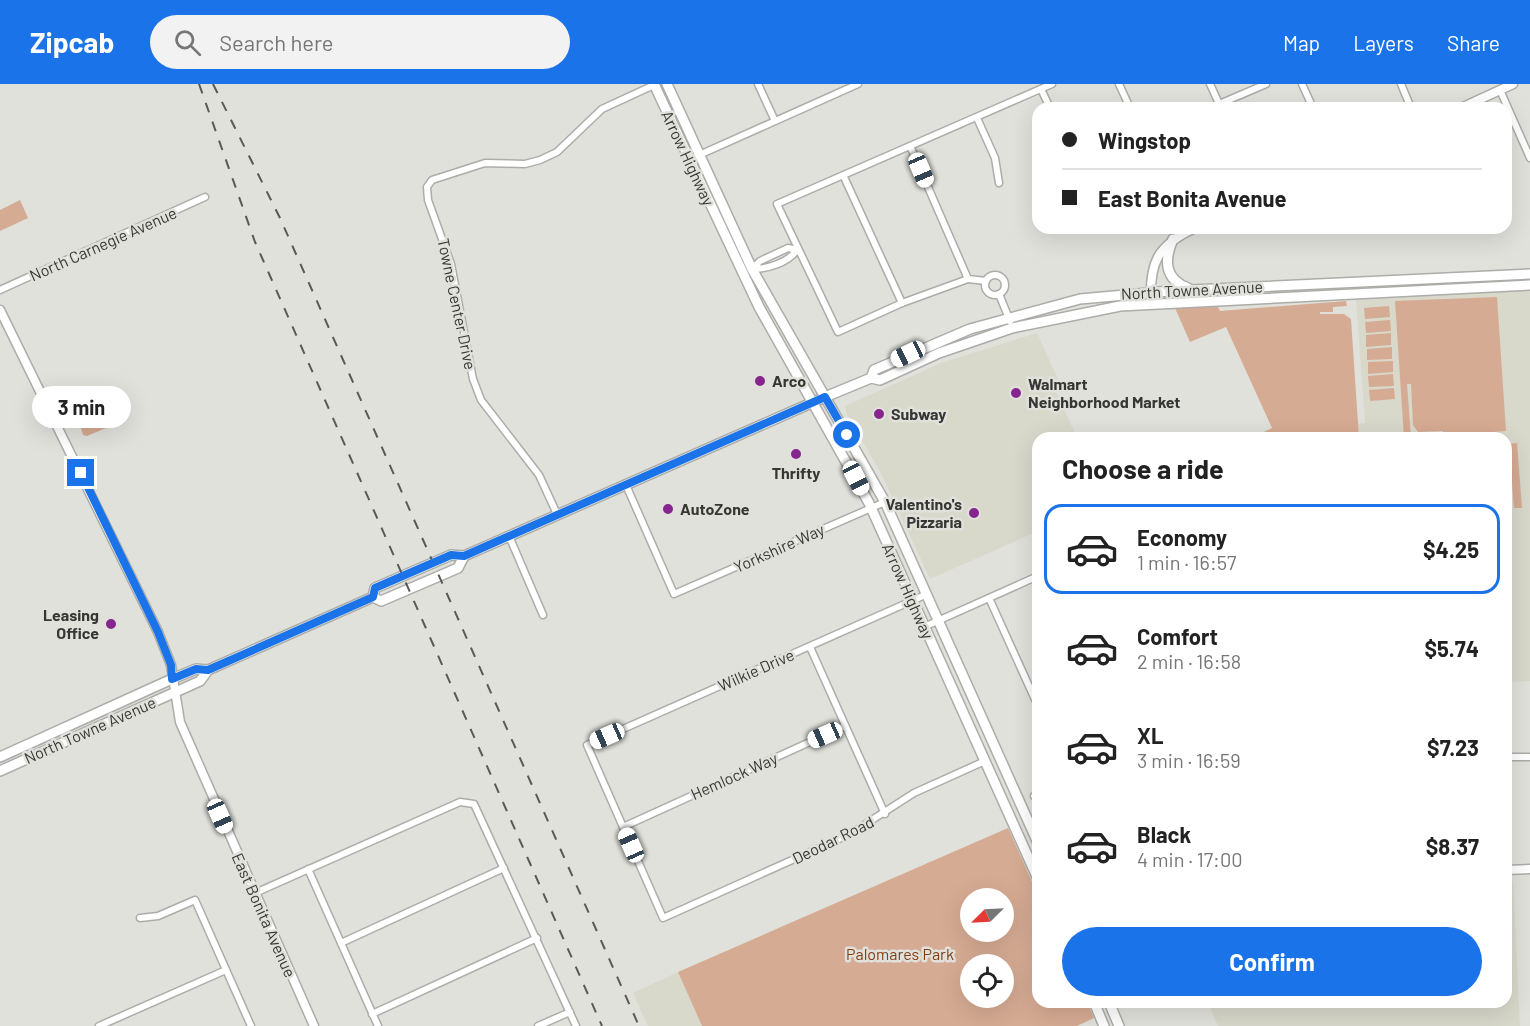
<!DOCTYPE html>
<meta charset="utf-8">
<style>
body{margin:0;font-family:Barlow,sans-serif;background:#f2f2f2;color:#222;height:100vh;display:flex;flex-direction:column;font-size:22px;white-space:nowrap}
*{box-sizing:border-box;margin:0}
p{font-size:20px;color:#767676}
.icon{flex:none;width:33px;height:33px;fill:none;stroke:currentColor;stroke-width:2;stroke-linecap:round;stroke-linejoin:round}
.map{position:relative;flex:1;overflow:hidden}
.side{position:absolute;left:1032px;top:348px;width:480px;height:576px;display:flex;flex-direction:column;background:#fff;border-radius:18px;box-shadow:0 6px 24px #0002}
.side>*{flex:none}
.banner{position:absolute;left:1032px;top:18px;width:480px;height:132px;border-radius:18px;box-shadow:0 6px 24px #0002;display:grid;align-content:center;height:132px;padding:0 30px;background:#fff}
.needle{width:39px;rotate:246deg}
.controls{position:absolute;left:960px;top:804px;display:grid;gap:12px}
.controls a{display:grid;place-items:center;width:54px;height:54px;border-radius:50%;background:#fff;box-shadow:0 6px 24px #0002;font-size:30px}
.end{position:absolute;width:27px;height:27px;margin:-14px;border:8px solid #1a73e8;background:#fff;box-shadow:0 0 0 3px #fff}
.from{border-radius:50%}
.bubble{position:absolute;height:42px;border-radius:21px;background:#fff;box-shadow:0 6px 24px #0002;font-size:20px;font-weight:700;line-height:42px;text-align:center}
.car{position:absolute;width:18px;height:36px;margin:-18px -9px;border-radius:8px;box-shadow:0 0 4px 2px #0007;background:linear-gradient(#fff 24%,#345 0 40%,#fff 0 76%,#345 0 86%,#fff 0)}
.banner b{display:flex;align-items:center;gap:21px;height:57px;font-size:22px}
.banner b+b{border-top:2px solid #e0e0e0}
.banner i{width:15px;height:15px;background:#222}
ul{padding:0;list-style:none}
li{display:flex;align-items:center;gap:18px;height:90px;margin:0 12px 9px;padding:0 18px;border:3px solid transparent;border-radius:18px}
li div{flex:1}
li b{display:block;font-size:22px}
li em{font-style:normal;font-weight:700}
li.current{border-color:#1a73e8}
li>.icon{width:54px;height:54px;stroke-width:1.5}
h2{padding:0 30px;font-size:27px;line-height:72px}
.primary-button{display:flex;gap:12px;margin-top:auto;padding:12px 30px}
.primary-button a{flex:1;height:69px;border-radius:36px;background:#1a73e8;color:#fff;font-size:24px;font-weight:700;line-height:69px;text-align:center}
header{display:flex;align-items:center;gap:36px;box-sizing:border-box;height:84px;padding:0 30px;background:#1a73e8;color:#fff}
header strong{font-size:28px}
nav{display:flex;gap:33px;margin-inline-start:auto;font-size:21px}
.search{width:420px;height:54px;background:#f2f2f2;display:flex;align-items:center;gap:15px;box-sizing:border-box;padding:0 21px;border-radius:33px;color:#767676;font-size:22px}
.map>svg:first-child{display:block}
.built{fill:#d8d8cb}
.green{fill:#d6ab93;fill-rule:evenodd}
.lines{fill:none;stroke-linecap:round;stroke-linejoin:round}
.minor-casing{stroke:#acaca8;stroke-width:9}
.secondary-casing{stroke:#acaca8;stroke-width:11}
.primary-casing{stroke:#acaca8;stroke-width:12}
.minor{stroke:#fff;stroke-width:6}
.secondary{stroke:#fff;stroke-width:8}
.primary{stroke:#fff;stroke-width:9}
.rail{stroke:#595956;stroke-width:2;stroke-dasharray:10 10;stroke-linecap:butt}
.route{stroke:#1a73e8;stroke-width:8}
.poi-dot{fill:#86258e;stroke:#e1e1dc;stroke-width:2}
.labels{text-anchor:middle;stroke-width:5;stroke-linejoin:round;paint-order:stroke}
.street-label{font-size:16px;fill:#363634;stroke:#e1e1dc}
.poi-label{font-size:16px;font-weight:bold;fill:#363634;stroke:#e1e1dc;text-anchor:start}
.park-label{font-size:16px;fill:#804117;stroke:#e1e1dc}
</style>
<header>
<strong>Zipcab</strong>
<div class="search"><svg class="icon" aria-label="search" viewBox="0 0 24 24"><circle cx="10" cy="10" r="6"/><path d="M15 15l6 6"/></svg>Search here</div>
<nav><a>Map</a><a>Layers</a><a>Share</a></nav>
</header>
<div class="map">
<svg width="1530" height="942" viewBox="0 0 1530 942">
<rect width="100%" height="100%" fill="#e1e1dc"/>
<g class="built">
<path d="M1530 206V597L1506 598V354H1359L1358 340 1365 339 1356 216Z"/>
<path d="M1037 249 1059 297 1053 301 1077 354H1038V447L930 495 880 387 847 331 845 322 941 279Z"/>
<path d="M1506 797H1513L1520 942H1218L1208 918H1506Z"/>
<path d="M678 888 702 942H648L633 909Z"/>
</g>
<g class="green">
<path d="M20 116 28 134 0 147V126Z"/>
<path d="M1497 213 1506 347 1443 352V347L1418 348 1413 341 1411 300H1407L1411 353 1404 354 1395 217Z"/>
<path d="M1346 217 1347 222 1333 223V228H1320V230H1344L1351 235 1359 354H1251L1272 344 1226 243 1190 258 1175 224 1218 223 1220 227Z"/>
<path d="M1389 222 1390 233 1365 235 1364 224Z"/>
<path d="M1390 236 1391 247 1366 249 1365 238Z"/>
<path d="M1391 249V261L1366 263V251Z"/>
<path d="M1392 263V275L1367 276V265Z"/>
<path d="M1393 277V288L1368 290V278Z"/>
<path d="M1393 290 1394 302 1369 303 1368 292Z"/>
<path d="M1394 304 1395 315 1370 317 1369 306Z"/>
<path d="M103 324 107 325 113 337 111 342 87 352 83 351 78 335Z"/>
<path d="M1517 359 1522 424H1514L1509 360Z"/>
<path d="M1008 744 1038 811V918H1087L1094 934 1077 942H702L678 888ZM970 814H1004V848H970ZM1004 880V914H970V880Z"/>
</g>
<g class="lines">
<g class="minor-casing">
<g id="minor">
<path d="M758 0 775 37"/>
<path d="M1119 0 1130 24"/>
<path d="M1210 0 1221 24"/>
<path d="M1302 0 1313 24"/>
<path d="M1401 0 1411 24"/>
<path d="M1041 5 1050 24"/>
<path d="M1500 6 1530 74"/>
<path d="M1210 24 1266 0"/>
<path d="M977 34 995 74 999 99"/>
<path d="M911 64 968 195 986 197"/>
<path d="M688 76 858 0"/>
<path d="M844 93 902 219"/>
<path d="M788 164 797 166C788 179 767 185 752 185L760 177Z"/>
<circle cx="995" cy="201" r="10"/>
<path d="M968 195 902 219 838 248 777 120 1052 0"/>
<path d="M0 206 205 113"/>
<path d="M999 210 1010 237"/>
<path d="M626 401 674 510 885 418"/>
<path d="M557 430 539 391 481 316 473 295 451 180 428 116 427 103 432 96 485 79 525 80 540 76 557 68 602 25 654 1"/>
<path d="M509 452 543 531"/>
<path d="M925 511 587 661 663 834 850 750 914 709 985 677"/>
<path d="M989 514 1038 622"/>
<path d="M924 543 1038 492"/>
<path d="M810 563 885 730"/>
<path d="M1506 673H1530"/>
<path d="M1034 712 1038 715"/>
<path d="M623 743 845 642"/>
<path d="M308 785 378 942"/>
<path d="M255 809 460 718 474 720 576 942"/>
<path d="M140 834 158 832 195 816 251 942"/>
<path d="M341 859 504 784"/>
<path d="M372 930 537 854"/>
<path d="M99 942 226 886"/>
<path d="M538 942 570 928"/>
</g>
</g>
<g class="secondary-casing">
<g id="secondary">
<path d="M1461 24 1513 0"/>
<path d="M1151 220C1149 179 1157 161 1195 144"/>
<path d="M0 226 158 548 171 581 180 638 314 942"/>
<path d="M1506 786 1530 785"/>
</g>
</g>
<g class="primary-casing">
<g id="primary">
<path d="M654 0 759 223 869 419 1038 795"/>
<path d="M667 0 752 185 885 418 1038 759"/>
<path d="M1173 155C1164 176 1164 195 1188 204"/>
<path d="M871 294 874 286 970 245 1080 215 1170 207 1530 190"/>
<path d="M373 513 375 504 451 471 464 472 825 313 871 294 880 296 939 269 1012 244 1120 222 1530 201"/>
<path d="M0 673 172 595 196 585 208 586"/>
<path d="M0 687 200 597 208 586 373 513 381 517 458 484 464 472"/>
<path d="M1094 918 1104 942"/>
<path d="M1109 918 1119 942"/>
</g>
</g>
<use href="#minor" class="minor"/>
<use href="#secondary" class="secondary"/>
<use href="#primary" class="primary"/>
<g class="rail">
<path d="M199 0 255 158 602 942"/>
<path d="M213 0 280 134 639 942"/>
</g>
</g>
<g class="lines">
<path class="route" d="M81 389 158 548 171 581 172 595 196 585 208 586 373 513 375 504 451 471 464 472 825 313 847 351"/>
</g>
<g class="poi-dot">
<circle cx="760" cy="297" r="6"/>
<circle cx="1016" cy="309" r="6"/>
<circle cx="879" cy="330" r="6"/>
<circle cx="796" cy="370" r="6"/>
<circle cx="668" cy="425" r="6"/>
<circle cx="974" cy="429" r="6"/>
<circle cx="111" cy="540" r="6"/>
</g>
<g class="labels">
<g class="street-label">
<text transform="translate(688 74) rotate(65)" y="6">Arrow Highway</text>
<text transform="translate(103 160) rotate(-24)" y="6">North Carnegie Avenue</text>
<text transform="translate(1192 206) rotate(-3)" y="6">North Towne Avenue</text>
<text transform="translate(457 220) rotate(78)" y="6">Towne Center Drive</text>
<text transform="translate(779 464) rotate(-24)" y="6">Yorkshire Way</text>
<text transform="translate(908 507) rotate(66)" y="6">Arrow Highway</text>
<text transform="translate(756 586) rotate(-24)" y="6">Wilkie Drive</text>
<text transform="translate(90 646) rotate(-24)" y="6">North Towne Avenue</text>
<text transform="translate(734 692) rotate(-24)" y="6">Hemlock Way</text>
<text transform="translate(833 756) rotate(-26)" y="6">Deodar Road</text>
<text transform="translate(264 831) rotate(66)" y="6">East Bonita Avenue</text>
</g>
<g class="poi-label">
<text x="772" y="303">Arco</text>
<text x="1028" y="306">Walmart<tspan x="1028" dy="18">Neighborhood Market</tspan></text>
<text x="891" y="336">Subway</text>
<text x="796" y="395" text-anchor="middle">Thrifty</text>
<text x="962" y="426" text-anchor="end">Valentino's<tspan x="962" dy="18">Pizzaria</tspan></text>
<text x="680" y="431">AutoZone</text>
<text x="99" y="537" text-anchor="end">Leasing<tspan x="99" dy="18">Office</tspan></text>
</g>
<g class="park-label">
<text x="900" y="876">Palomares Park</text>
</g>
</g>
</svg>
<div class="controls">
<a><svg class="needle" viewBox="-14 -14 28 28"><path d="M0-13l5 13h-10z" fill="#e53935"/><path d="M0 13l5-13h-10z" fill="#767676"/></svg></a>
<a><svg class="icon" aria-label="locate" viewBox="0 0 24 24"><circle cx="12" cy="12" r="6"/><path d="M12 2v4M12 18v4M2 12h4M18 12h4"/></svg></a>
</div>
<i class="end from" style="left:847px;top:351px"></i>
<i class="end" style="left:81px;top:389px"></i>
<div class="bubble" style="left:32px;top:302px;width:99px">3 min</div>
<i class="car" style="left:921px;top:86px;rotate:157deg"></i>
<i class="car" style="left:908px;top:270px;rotate:245deg"></i>
<i class="car" style="left:856px;top:394px;rotate:153deg"></i>
<i class="car" style="left:825px;top:651px;rotate:246deg"></i>
<i class="car" style="left:607px;top:652px;rotate:246deg"></i>
<i class="car" style="left:220px;top:732px;rotate:156deg"></i>
<i class="car" style="left:631px;top:761px;rotate:336deg"></i>
<div class="banner">
<b><i class="from"></i>Wingstop</b>
<b><i></i>East Bonita Avenue</b>
</div>
<section class="side">
<h2>Choose a ride</h2>
<ul>
<li class="current"><svg class="icon" aria-label="car" viewBox="0 0 24 24"><path d="M5 17H2v-5l4-1 3-4h7l3 4 3 1v5h-3M9 17h6M6 11h13"/><circle cx="7" cy="17" r="2"/><circle cx="17" cy="17" r="2"/></svg><div><b>Economy</b><p>1 min · 16:57</p></div><em>$4.25</em></li>
<li><svg class="icon" aria-label="car" viewBox="0 0 24 24"><path d="M5 17H2v-5l4-1 3-4h7l3 4 3 1v5h-3M9 17h6M6 11h13"/><circle cx="7" cy="17" r="2"/><circle cx="17" cy="17" r="2"/></svg><div><b>Comfort</b><p>2 min · 16:58</p></div><em>$5.74</em></li>
<li><svg class="icon" aria-label="car" viewBox="0 0 24 24"><path d="M5 17H2v-5l4-1 3-4h7l3 4 3 1v5h-3M9 17h6M6 11h13"/><circle cx="7" cy="17" r="2"/><circle cx="17" cy="17" r="2"/></svg><div><b>XL</b><p>3 min · 16:59</p></div><em>$7.23</em></li>
<li><svg class="icon" aria-label="car" viewBox="0 0 24 24"><path d="M5 17H2v-5l4-1 3-4h7l3 4 3 1v5h-3M9 17h6M6 11h13"/><circle cx="7" cy="17" r="2"/><circle cx="17" cy="17" r="2"/></svg><div><b>Black</b><p>4 min · 17:00</p></div><em>$8.37</em></li>
</ul>
<div class="primary-button"><a>Confirm</a></div>
</section>
</div>
